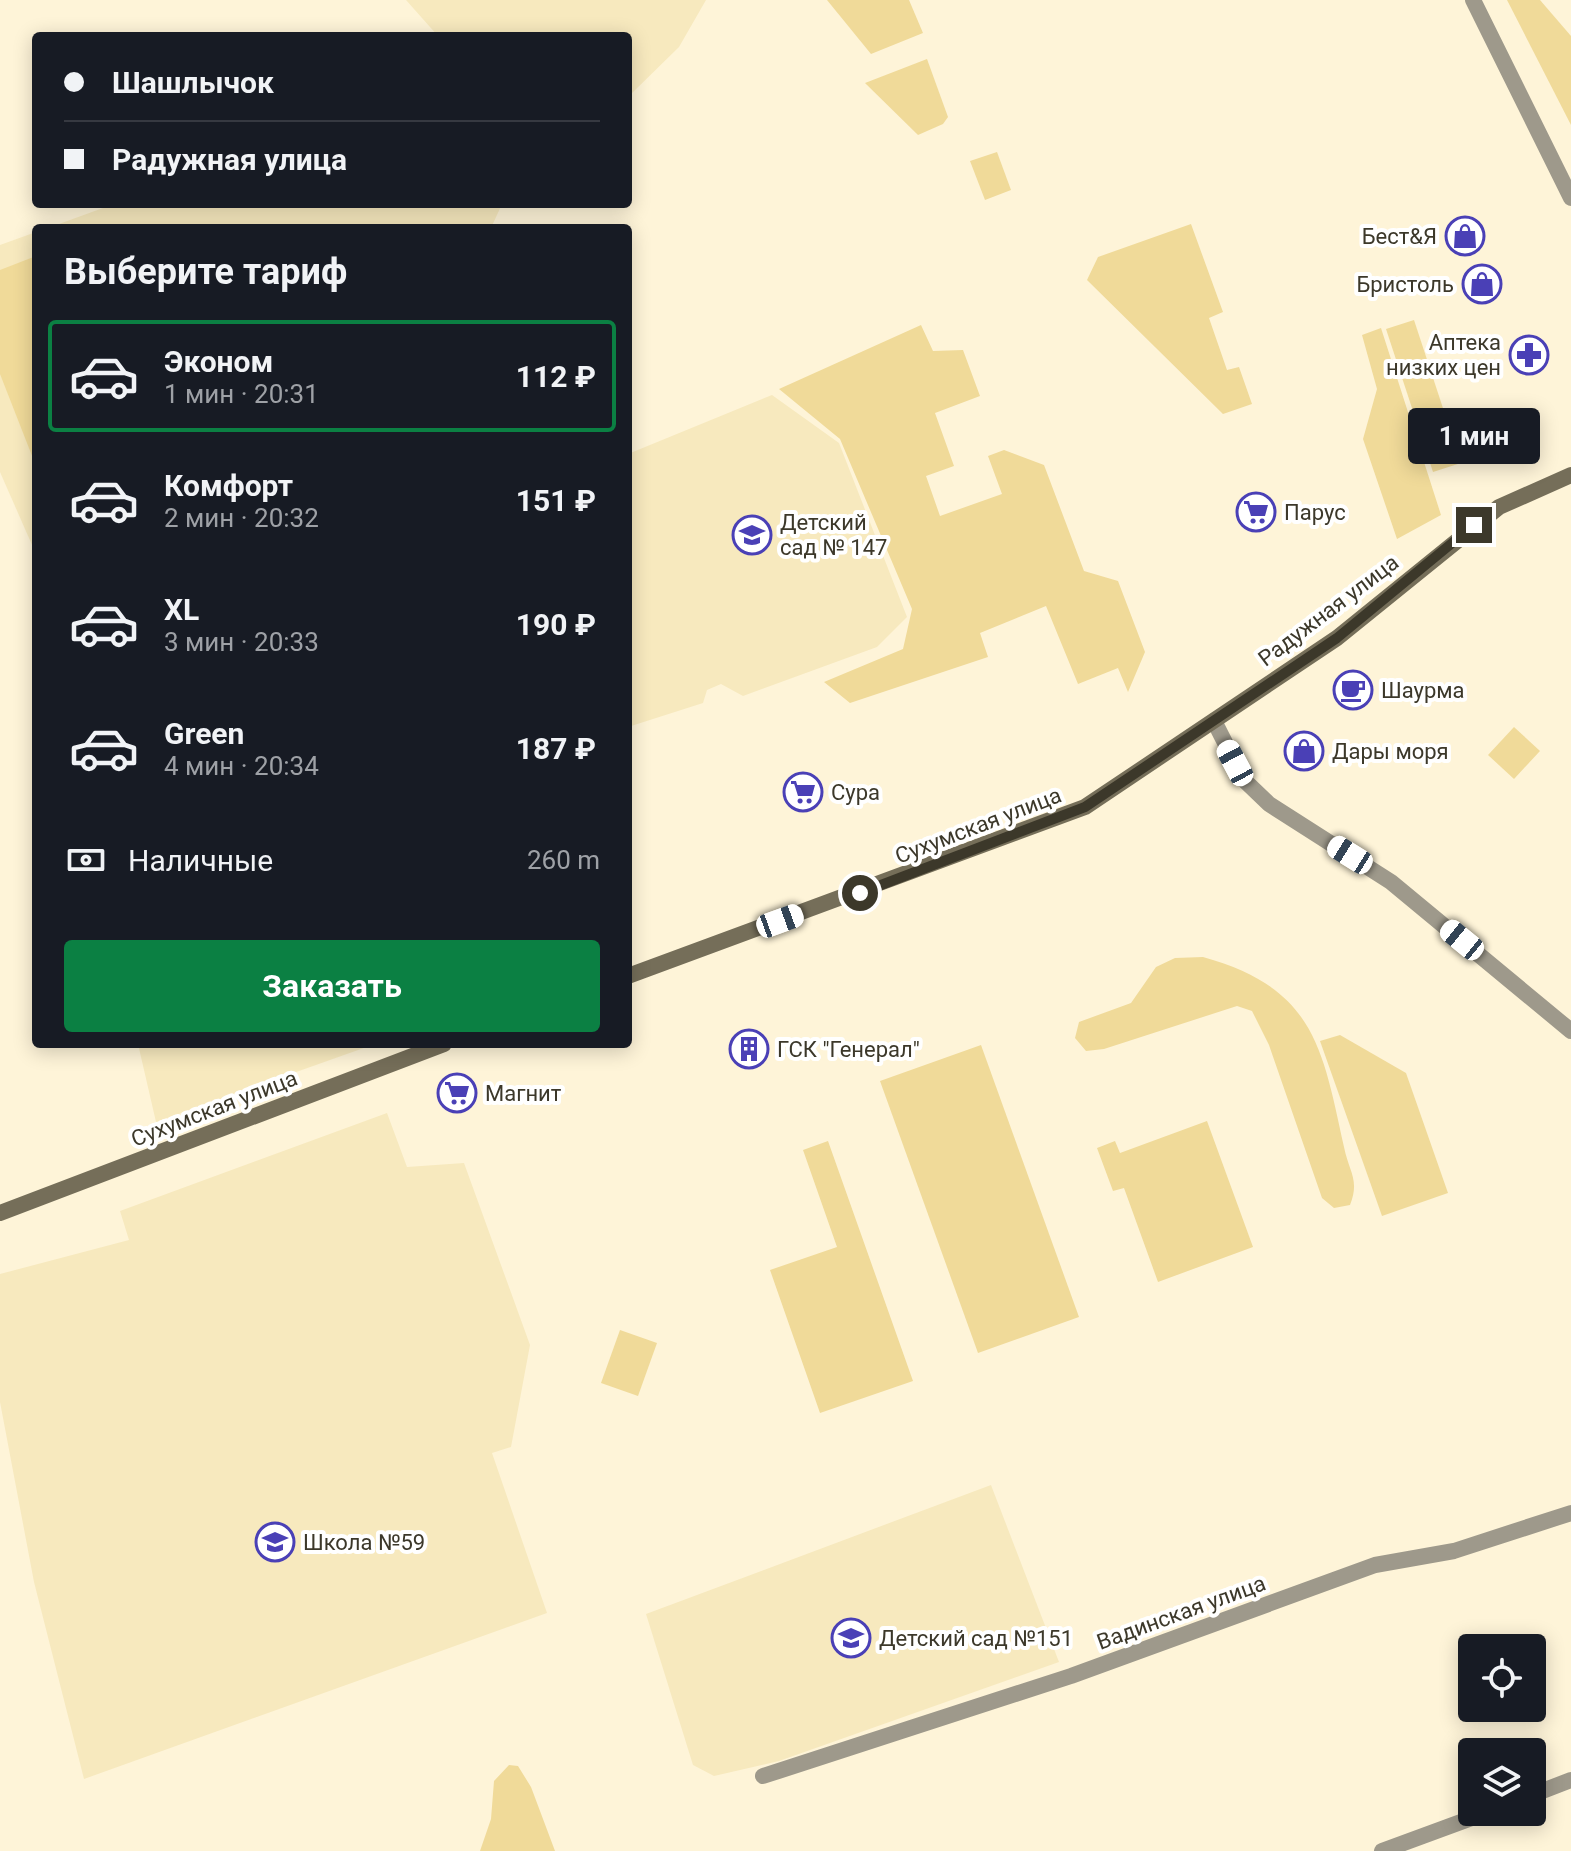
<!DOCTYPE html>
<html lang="ru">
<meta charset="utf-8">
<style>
body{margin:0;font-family:Roboto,sans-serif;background:#20242c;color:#f1f3f6;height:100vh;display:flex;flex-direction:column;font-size:30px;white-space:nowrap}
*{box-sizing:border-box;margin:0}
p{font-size:26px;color:#9ea1a6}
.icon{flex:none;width:44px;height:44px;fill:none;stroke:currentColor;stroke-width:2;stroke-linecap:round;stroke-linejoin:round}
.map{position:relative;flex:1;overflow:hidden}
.drawer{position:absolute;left:32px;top:224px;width:600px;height:824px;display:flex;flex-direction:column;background:#171b24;border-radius:8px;box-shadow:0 4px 20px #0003}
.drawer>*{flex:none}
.banner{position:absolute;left:32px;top:32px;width:600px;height:176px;border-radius:8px;box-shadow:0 4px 20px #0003;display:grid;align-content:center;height:176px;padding:0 32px;background:#171b24}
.controls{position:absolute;left:1458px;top:1634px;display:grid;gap:16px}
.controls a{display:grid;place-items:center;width:88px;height:88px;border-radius:8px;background:#171b24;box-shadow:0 4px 20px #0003;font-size:40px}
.end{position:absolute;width:36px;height:36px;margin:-18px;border:10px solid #3c382a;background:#fff;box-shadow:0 0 0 4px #fff}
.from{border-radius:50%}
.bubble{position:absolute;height:56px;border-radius:8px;background:#171b24;box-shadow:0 4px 20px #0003;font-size:26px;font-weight:700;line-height:56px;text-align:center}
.car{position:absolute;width:24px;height:48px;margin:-24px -12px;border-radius:10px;box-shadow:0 0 6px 2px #0007;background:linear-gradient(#fff 24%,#345 0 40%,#fff 0 76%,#345 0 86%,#fff 0)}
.banner b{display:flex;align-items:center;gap:28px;height:76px;font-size:30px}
.banner b+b{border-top:2px solid #363941}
.banner i{width:20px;height:20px;background:#f1f3f6}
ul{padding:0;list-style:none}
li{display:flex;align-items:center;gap:24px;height:112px;margin:0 16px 12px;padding:0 16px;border:4px solid transparent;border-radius:8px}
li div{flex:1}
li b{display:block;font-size:30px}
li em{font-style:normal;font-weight:700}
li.current{border-color:#0b8043}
li>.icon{width:72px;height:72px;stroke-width:1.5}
h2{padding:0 32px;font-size:36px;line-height:96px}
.pay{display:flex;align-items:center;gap:20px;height:88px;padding:0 32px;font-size:30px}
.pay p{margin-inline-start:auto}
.action{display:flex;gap:16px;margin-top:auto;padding:16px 32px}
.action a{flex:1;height:92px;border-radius:8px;background:#0b8043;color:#fff;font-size:32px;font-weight:700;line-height:92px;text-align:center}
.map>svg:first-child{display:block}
.built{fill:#f7e9be}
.green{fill:#f0da99}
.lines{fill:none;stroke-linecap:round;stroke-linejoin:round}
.street{stroke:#9e998b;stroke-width:16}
.secondary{stroke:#756e59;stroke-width:16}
.route{stroke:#3c382a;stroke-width:10}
.labels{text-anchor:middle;stroke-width:8;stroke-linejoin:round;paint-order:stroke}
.poi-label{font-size:22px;fill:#3c382a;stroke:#fff;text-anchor:start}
.street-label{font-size:22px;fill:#3c382a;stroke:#fff}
</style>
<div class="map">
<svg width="1571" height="1851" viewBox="0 0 1571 1851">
<rect width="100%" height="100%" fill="#fef4d8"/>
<g class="built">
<path d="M406 0H706L679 47 628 97V36H438Z"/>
<path d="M114 204H502L491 228H48Z"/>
<path d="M36 232V554L0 472V245Z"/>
<path d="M772 395 839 443 907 617 877 647 743 696 721 684 707 690 703 703 628 727V454Z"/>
<path d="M138 1044H375L156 1122Z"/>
<path d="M387 1113 407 1167 464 1163 530 1345 511 1447 492 1453 547 1613 84 1779 34 1582 0 1402V1274L129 1240 120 1211Z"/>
<path d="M991 1485 1059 1662 779 1761 714 1776 693 1765 646 1614Z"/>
</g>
<g class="green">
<path d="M827 0H909L923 33 871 54Z"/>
<path d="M1507 0H1540L1571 36V125Z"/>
<path d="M927 59 948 117 943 124 918 135 865 83Z"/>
<path d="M997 152 1011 190 985 200 970 161Z"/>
<path d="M1191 224 1223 312 1209 318 1227 370 1239 367 1252 404 1223 414 1087 280 1098 257Z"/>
<path d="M36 256V466L0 374V270Z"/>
<path d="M1414 320 1461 463 1433 472 1386 329Z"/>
<path d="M921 325 933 351 963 350 980 396 935 413 954 466 926 476 940 516 1002 494 988 456 1004 450 1044 465 1084 571 1118 581 1145 652 1128 692 1118 668 1078 684 1046 606 980 633 988 657 850 703 824 682 903 649 912 609 840 439 779 389Z"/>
<path d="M1381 328 1441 515 1397 539 1363 439 1377 389 1362 335Z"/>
<path d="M1514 727 1540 751 1514 779 1488 755Z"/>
<path d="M1203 957C1314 988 1322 1046 1344 1147 1349 1172 1360 1180 1350 1205L1334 1208 1322 1198 1269 1045 1252 1011 1237 1006 1104 1049 1086 1051 1075 1038 1079 1022 1131 1003 1156 967 1175 958Z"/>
<path d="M1340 1035 1406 1073 1448 1193 1382 1216 1320 1041Z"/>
<path d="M981 1045 1079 1317 978 1353 880 1081Z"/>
<path d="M1207 1121 1253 1247 1158 1282 1124 1188 1113 1191 1097 1148 1115 1141 1120 1153Z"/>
<path d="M828 1141 913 1381 820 1413 770 1270 837 1247 803 1150Z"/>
<path d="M620 1330 657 1343 638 1396 601 1383Z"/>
<path d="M509 1765 518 1766 531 1787 555 1851H480L491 1819 494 1781Z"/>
</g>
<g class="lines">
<g class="street">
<path d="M1473 0 1571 198"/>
<path d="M1214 721 1244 780 1269 804 1391 882 1571 1031"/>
<path d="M763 1776 1071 1676 1375 1565 1454 1551 1571 1513"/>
<path d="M1532 1795 1571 1780"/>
<path d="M1382 1851 1488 1812"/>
</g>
<g class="secondary">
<path d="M628 976 1085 807 1337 638 1499 507 1571 475"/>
<path d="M0 1213 444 1044"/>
</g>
</g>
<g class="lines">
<path class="route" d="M860 893 1085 807 1337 638 1474 525"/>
</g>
<defs>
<g id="shop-ring" transform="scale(2)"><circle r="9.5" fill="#fff" stroke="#4a40b6" stroke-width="1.5"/><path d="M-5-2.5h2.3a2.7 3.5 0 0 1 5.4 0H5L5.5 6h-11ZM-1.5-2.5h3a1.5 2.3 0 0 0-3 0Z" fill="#4a40b6"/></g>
<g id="pharmacy-ring" transform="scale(2)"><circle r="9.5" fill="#fff" stroke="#4a40b6" stroke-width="1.5"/><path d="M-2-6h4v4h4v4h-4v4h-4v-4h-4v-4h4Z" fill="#4a40b6"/></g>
<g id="supermarket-ring" transform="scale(2)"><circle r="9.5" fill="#fff" stroke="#4a40b6" stroke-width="1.5"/><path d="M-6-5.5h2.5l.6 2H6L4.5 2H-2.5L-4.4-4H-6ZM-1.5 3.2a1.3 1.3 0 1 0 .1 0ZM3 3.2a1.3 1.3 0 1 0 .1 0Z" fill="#4a40b6"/></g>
<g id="school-ring" transform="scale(2)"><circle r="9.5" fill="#fff" stroke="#4a40b6" stroke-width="1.5"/><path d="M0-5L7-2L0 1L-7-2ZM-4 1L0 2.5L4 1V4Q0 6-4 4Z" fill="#4a40b6"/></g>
<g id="cafe-ring" transform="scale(2)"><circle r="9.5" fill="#fff" stroke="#4a40b6" stroke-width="1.5"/><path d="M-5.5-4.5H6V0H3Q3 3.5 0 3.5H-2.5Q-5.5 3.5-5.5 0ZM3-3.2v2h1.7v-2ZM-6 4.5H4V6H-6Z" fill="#4a40b6"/></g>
<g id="building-ring" transform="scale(2)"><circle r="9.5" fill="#fff" stroke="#4a40b6" stroke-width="1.5"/><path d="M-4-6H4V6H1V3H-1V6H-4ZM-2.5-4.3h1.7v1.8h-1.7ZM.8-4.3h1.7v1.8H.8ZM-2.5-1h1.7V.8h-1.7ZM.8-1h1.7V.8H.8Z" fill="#4a40b6"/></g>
</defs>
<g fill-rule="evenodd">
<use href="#shop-ring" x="1465" y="236"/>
<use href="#shop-ring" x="1482" y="284"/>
<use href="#pharmacy-ring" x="1529" y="355"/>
<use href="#supermarket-ring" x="1256" y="512"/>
<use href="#school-ring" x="752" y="535"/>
<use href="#cafe-ring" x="1353" y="690"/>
<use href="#shop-ring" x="1304" y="751"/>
<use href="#supermarket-ring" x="803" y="792"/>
<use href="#building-ring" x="749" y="1049"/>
<use href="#supermarket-ring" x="457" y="1093"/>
<use href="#school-ring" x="275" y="1542"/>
<use href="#school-ring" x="851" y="1638"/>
</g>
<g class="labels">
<g class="poi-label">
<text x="1437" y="244" text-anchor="end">Бест&amp;Я</text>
<text x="1454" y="292" text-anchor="end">Бристоль</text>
<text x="1501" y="350" text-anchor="end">Аптека<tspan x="1501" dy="25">низких цен</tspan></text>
<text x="1284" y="520">Парус</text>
<text x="780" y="530">Детский<tspan x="780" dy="25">сад № 147</tspan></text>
<text x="1381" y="698">Шаурма</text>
<text x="1332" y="759">Дары моря</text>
<text x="831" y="800">Сура</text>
<text x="777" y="1057">ГСК "Генерал"</text>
<text x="485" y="1101">Магнит</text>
<text x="303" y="1550">Школа №59</text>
<text x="879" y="1646">Детский сад №151</text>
</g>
<g class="street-label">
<text transform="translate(1328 610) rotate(-37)" y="8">Радужная улица</text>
<text transform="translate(978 825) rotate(-21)" y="8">Сухумская улица</text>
<text transform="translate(214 1108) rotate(-21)" y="8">Сухумская улица</text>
<text transform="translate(1181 1612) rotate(-20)" y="8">Вадинская улица</text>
</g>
</g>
</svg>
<div class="controls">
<a><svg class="icon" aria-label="locate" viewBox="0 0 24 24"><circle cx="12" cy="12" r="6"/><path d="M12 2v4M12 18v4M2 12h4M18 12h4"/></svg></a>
<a><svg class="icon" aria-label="layers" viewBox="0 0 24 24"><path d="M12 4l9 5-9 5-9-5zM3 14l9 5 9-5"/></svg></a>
</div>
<i class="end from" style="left:860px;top:893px"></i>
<i class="end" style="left:1474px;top:525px"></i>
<div class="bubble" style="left:1408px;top:408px;width:132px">1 мин</div>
<i class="car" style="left:1235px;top:763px;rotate:332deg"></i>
<i class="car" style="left:1350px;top:855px;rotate:302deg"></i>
<i class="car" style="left:780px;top:921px;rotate:70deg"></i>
<i class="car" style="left:1462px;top:940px;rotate:309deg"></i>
<div class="banner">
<b><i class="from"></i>Шашлычок</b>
<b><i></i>Радужная улица</b>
</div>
<section class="drawer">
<h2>Выберите тариф</h2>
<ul>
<li class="current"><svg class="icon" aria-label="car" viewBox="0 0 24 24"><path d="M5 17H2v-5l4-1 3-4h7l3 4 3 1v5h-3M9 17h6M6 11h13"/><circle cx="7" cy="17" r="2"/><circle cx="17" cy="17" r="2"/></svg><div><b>Эконом</b><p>1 мин · 20:31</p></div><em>112 ₽</em></li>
<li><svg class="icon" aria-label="car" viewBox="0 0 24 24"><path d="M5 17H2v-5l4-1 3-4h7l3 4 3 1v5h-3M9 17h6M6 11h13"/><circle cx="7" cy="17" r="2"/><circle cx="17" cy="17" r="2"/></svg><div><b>Комфорт</b><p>2 мин · 20:32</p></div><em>151 ₽</em></li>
<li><svg class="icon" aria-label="car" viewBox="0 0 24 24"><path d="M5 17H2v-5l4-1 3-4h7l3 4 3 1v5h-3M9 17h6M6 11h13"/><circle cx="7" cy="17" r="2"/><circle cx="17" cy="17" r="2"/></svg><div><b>XL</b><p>3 мин · 20:33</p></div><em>190 ₽</em></li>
<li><svg class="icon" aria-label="car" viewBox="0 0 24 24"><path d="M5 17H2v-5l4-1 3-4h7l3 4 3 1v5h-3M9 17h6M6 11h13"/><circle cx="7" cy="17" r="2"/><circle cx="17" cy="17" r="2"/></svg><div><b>Green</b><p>4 мин · 20:34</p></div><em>187 ₽</em></li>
</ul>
<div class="pay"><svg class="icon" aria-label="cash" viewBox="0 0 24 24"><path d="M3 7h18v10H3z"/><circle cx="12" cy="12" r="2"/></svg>Наличные<p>260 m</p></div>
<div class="action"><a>Заказать</a></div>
</section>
</div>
